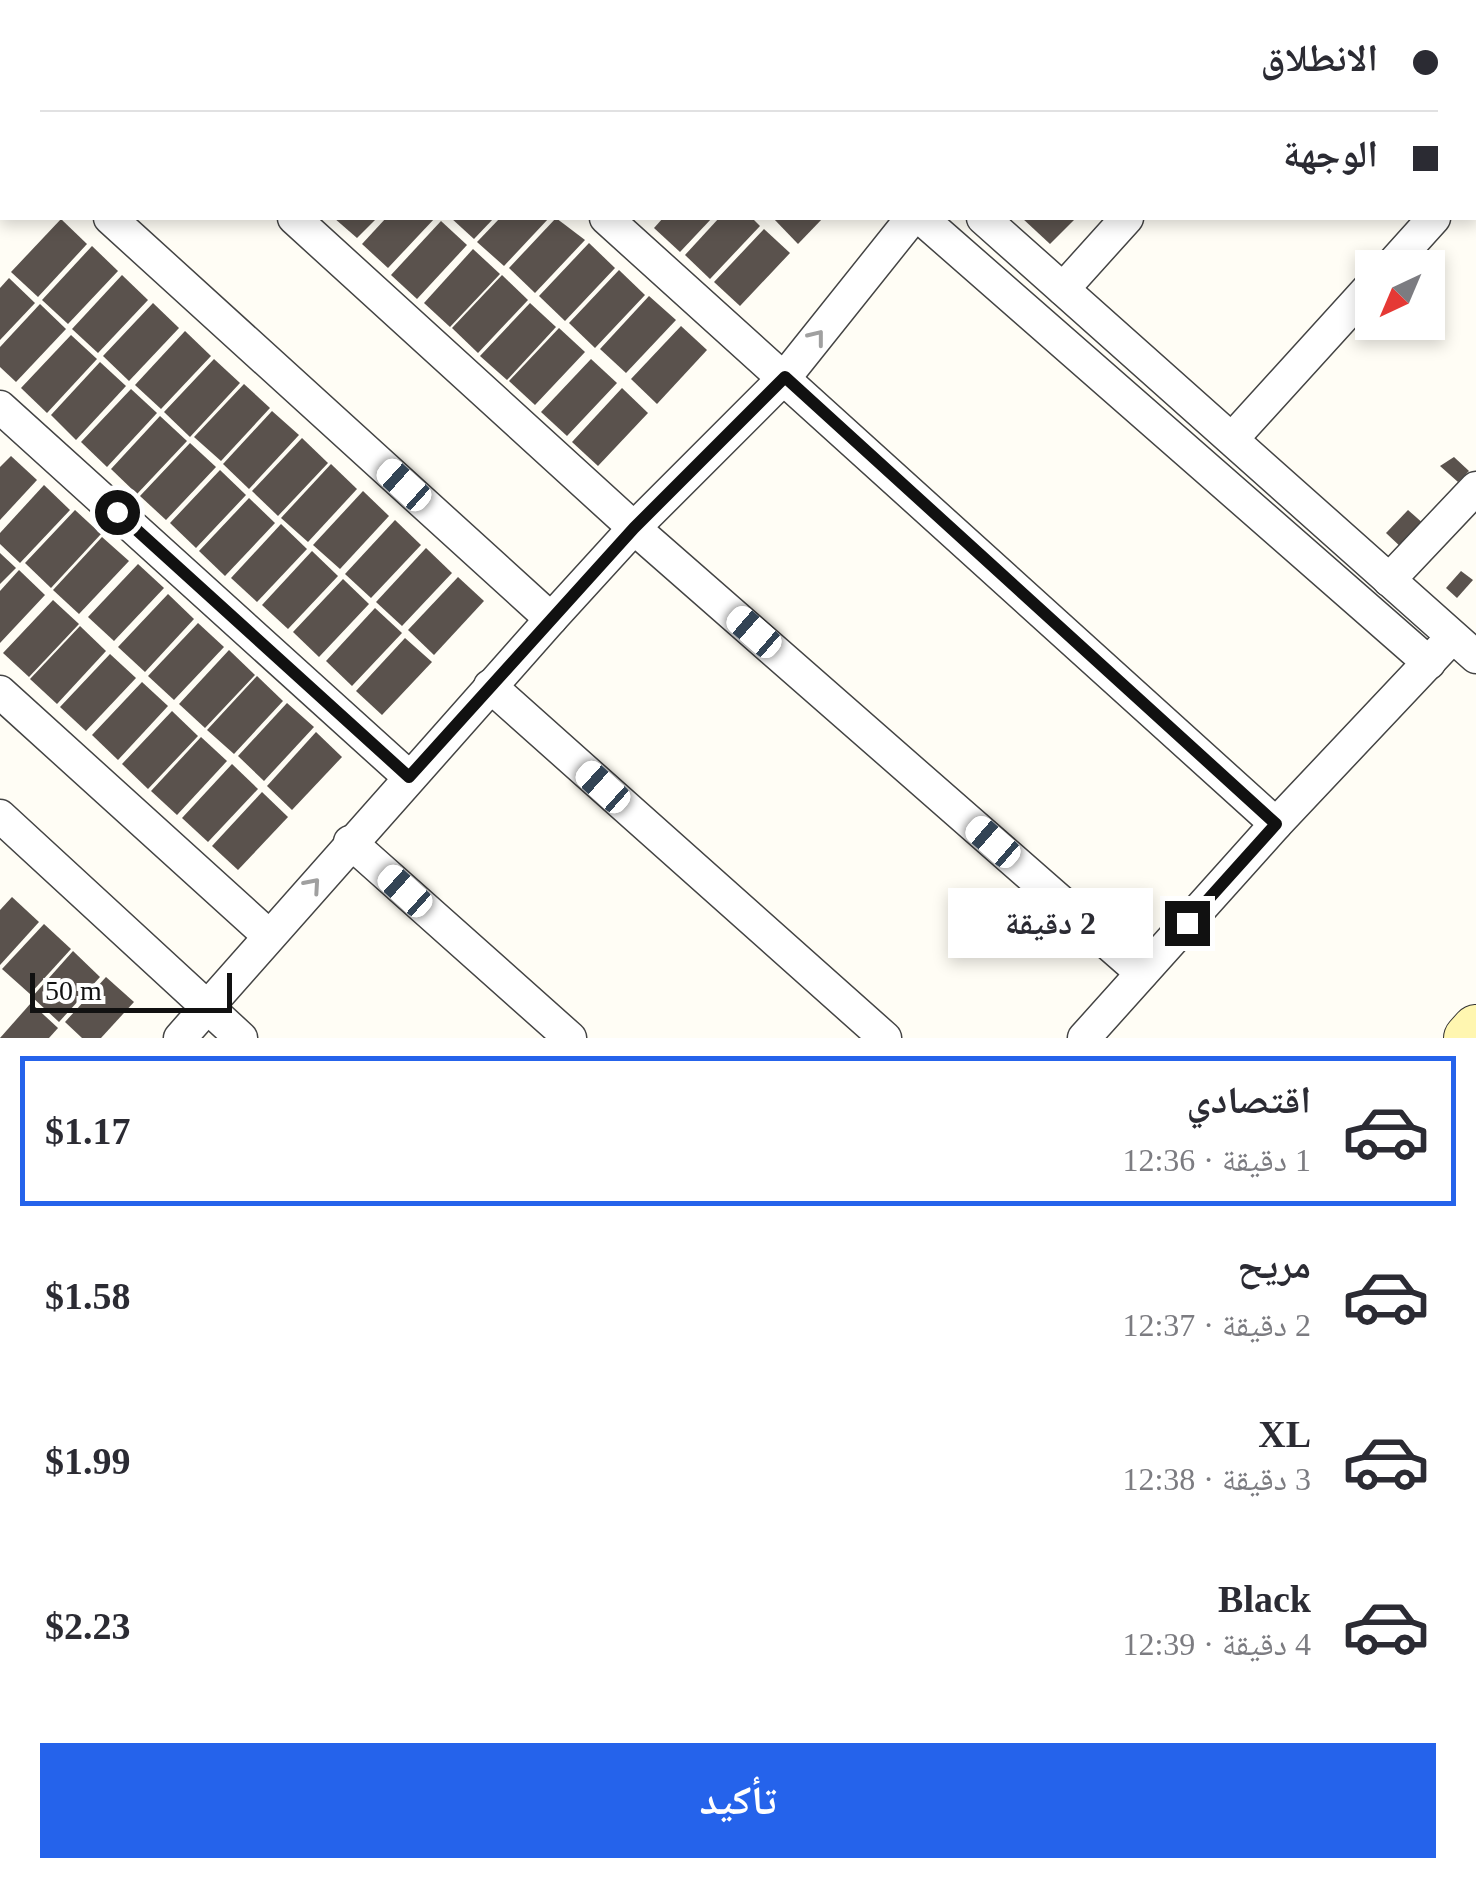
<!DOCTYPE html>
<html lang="ar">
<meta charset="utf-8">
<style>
body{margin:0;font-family:"Times New Roman","Noto Naskh Arabic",serif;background:#f7f7f7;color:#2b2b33;direction:rtl;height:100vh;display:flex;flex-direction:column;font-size:38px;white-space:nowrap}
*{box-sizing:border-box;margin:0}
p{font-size:32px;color:#7c7c81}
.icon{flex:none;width:55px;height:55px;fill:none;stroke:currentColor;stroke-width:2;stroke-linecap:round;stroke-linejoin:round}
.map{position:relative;height:1038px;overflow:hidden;direction:ltr}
.drawer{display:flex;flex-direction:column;background:#fff;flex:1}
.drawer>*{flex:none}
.top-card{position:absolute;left:0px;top:0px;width:1478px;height:220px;box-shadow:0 5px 15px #0003;direction:rtl;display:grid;align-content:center;height:220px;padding:0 40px;background:#fff}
.needle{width:65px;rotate:224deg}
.buttons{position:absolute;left:1355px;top:250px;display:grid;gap:20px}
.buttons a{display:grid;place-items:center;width:90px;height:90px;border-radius:0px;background:#fff;box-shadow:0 5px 15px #0003;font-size:50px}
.scale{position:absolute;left:30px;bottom:25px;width:202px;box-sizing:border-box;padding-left:10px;border:5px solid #111;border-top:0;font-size:28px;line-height:35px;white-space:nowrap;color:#111;-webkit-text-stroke:8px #fff;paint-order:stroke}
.end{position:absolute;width:45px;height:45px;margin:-22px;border:12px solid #111;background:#fff;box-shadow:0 0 0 5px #fff}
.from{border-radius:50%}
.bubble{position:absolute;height:70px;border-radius:0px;background:#fff;box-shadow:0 5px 15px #0003;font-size:32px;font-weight:800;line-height:70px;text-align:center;direction:rtl}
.car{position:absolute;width:30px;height:60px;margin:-30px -15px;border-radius:12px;box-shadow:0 0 8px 2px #0007;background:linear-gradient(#fff 24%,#345 0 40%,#fff 0 76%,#345 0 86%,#fff 0)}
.top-card b{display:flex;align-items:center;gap:35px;height:95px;font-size:38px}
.top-card b+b{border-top:2px solid #e1e1e2}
.top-card i{width:25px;height:25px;background:#2b2b33}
ul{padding:18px 0 0;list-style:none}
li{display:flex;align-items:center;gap:30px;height:150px;margin:0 20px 15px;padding:0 20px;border:5px solid transparent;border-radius:0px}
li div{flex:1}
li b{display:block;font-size:38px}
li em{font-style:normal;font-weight:800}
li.on{border-color:#2563eb}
li>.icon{width:90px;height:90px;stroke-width:1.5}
.button{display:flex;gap:20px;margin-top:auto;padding:20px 40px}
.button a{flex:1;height:115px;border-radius:0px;background:#2563eb;color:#fff;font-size:40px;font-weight:800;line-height:115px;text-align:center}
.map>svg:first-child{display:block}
.building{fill:#5a524d}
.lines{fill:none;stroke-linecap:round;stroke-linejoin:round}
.street-casing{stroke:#444;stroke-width:35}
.secondary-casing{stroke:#333;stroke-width:50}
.street{stroke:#fff;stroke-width:32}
.secondary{stroke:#fff6b0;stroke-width:48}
.oneway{stroke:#a0a0a0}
.route{stroke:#111;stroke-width:12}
</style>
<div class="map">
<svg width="1476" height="1038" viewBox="0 0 1476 1038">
<rect width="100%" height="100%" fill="#fffdf5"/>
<g class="building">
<path d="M334 218H377L357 238Z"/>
<path d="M386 218H435L388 268 362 244Z"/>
<path d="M451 218H494L474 239Z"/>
<path d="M500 218H549L504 266 477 242Z"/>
<path d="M556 218 585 240 535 293 509 268Z"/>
<path d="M663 218H712L680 252 654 228Z"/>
<path d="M719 218H752L760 226 710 279 685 255Z"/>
<path d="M773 218H823L798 244Z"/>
<path d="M1022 218H1076L1050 244Z"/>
<path d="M61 219 87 244 38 297 11 272Z"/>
<path d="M441 221 467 245 417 299 391 275Z"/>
<path d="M764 229 790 253 740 306 714 282Z"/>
<path d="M589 243 615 268 565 321 539 296Z"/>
<path d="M92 246 118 271 68 324 42 300Z"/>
<path d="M473 249 500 274 450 327 424 303Z"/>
<path d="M619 270 645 295 595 348 569 323Z"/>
<path d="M122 275 148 300 98 353 72 329Z"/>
<path d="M502 275 528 300 478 353 452 328Z"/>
<path d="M9 278 35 303 0 340V288Z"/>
<path d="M649 296 676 320 626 373 600 349Z"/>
<path d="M153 303 179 328 129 381 103 356Z"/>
<path d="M530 303 556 327 507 380 480 356Z"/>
<path d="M40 304 66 329 16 382 0 367V347Z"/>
<path d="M681 326 707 350 657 404 631 379Z"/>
<path d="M559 328 585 352 535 405 509 381Z"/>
<path d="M185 331 211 356 161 409 135 385Z"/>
<path d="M71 335 97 359 47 413 21 388Z"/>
<path d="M214 359 240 383 190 437 164 412Z"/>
<path d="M591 359 617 383 567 436 541 412Z"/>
<path d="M100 362 126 386 76 440 51 415Z"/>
<path d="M244 384 270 408 221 461 194 437Z"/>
<path d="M622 388 648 413 598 466 572 442Z"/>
<path d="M131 389 157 413 107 467 81 442Z"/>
<path d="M272 411 299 435 249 489 223 464Z"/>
<path d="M160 416 187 441 137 494 111 469Z"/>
<path d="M302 438 328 463 278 516 252 491Z"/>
<path d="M190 443 216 467 166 520 140 496Z"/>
<path d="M11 456 37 480 0 520V467Z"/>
<path d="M1454 457 1469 471 1458 482 1440 466Z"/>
<path d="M331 464 357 489 308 542 281 518Z"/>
<path d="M220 470 246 495 196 548 170 523Z"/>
<path d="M44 485 70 510 20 563 0 544V533Z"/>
<path d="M363 491 389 516 340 569 313 545Z"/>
<path d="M249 498 275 523 225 576 199 551Z"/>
<path d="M75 510 101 534 51 588 25 563Z"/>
<path d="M1408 510 1425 525 1403 549 1386 533Z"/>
<path d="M395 520 421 545 371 598 345 574Z"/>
<path d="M281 524 307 549 257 602 231 578Z"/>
<path d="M102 537 129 561 79 614 53 590Z"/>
<path d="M426 548 452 573 402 626 376 602Z"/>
<path d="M312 551 338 576 288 629 262 605Z"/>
<path d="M0 553 16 568 0 584Z"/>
<path d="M138 564 164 588 114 641 88 617Z"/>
<path d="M19 570 45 595 0 643V591Z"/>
<path d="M1461 571 1473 580 1457 598 1446 588Z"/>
<path d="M458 577 484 601 434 655 408 630Z"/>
<path d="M343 579 369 604 319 657 293 632Z"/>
<path d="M168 594 194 619 145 672 118 647Z"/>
<path d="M53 600 79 624 29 677 3 653Z"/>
<path d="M375 608 402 633 352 686 326 661Z"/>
<path d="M198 623 224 647 174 700 148 676Z"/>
<path d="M80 626 106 651 57 704 30 679Z"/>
<path d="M405 638 432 662 382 715 356 691Z"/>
<path d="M229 650 255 675 205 728 179 704Z"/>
<path d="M110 654 136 678 86 731 60 707Z"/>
<path d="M257 676 283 701 234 754 207 730Z"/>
<path d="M142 682 168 706 118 760 92 735Z"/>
<path d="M287 703 314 727 264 781 238 756Z"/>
<path d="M172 711 198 736 148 789 122 764Z"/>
<path d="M316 732 342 757 292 810 267 786Z"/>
<path d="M201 737 227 761 177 815 151 791Z"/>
<path d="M232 764 258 789 208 842 182 818Z"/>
<path d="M262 792 288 817 238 870 212 846Z"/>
<path d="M12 897 39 922 0 965V910Z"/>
<path d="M44 924 71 949 30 994 2 969Z"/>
<path d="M73 951 100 977 59 1022 32 997Z"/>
<path d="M106 977 134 1002 101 1038H82L65 1022Z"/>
<path d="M31 1003 58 1028 49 1038H0Z"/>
</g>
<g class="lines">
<g class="street-casing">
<g id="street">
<path d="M55 0 58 2"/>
<path d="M362 0 365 2"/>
<path d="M676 0 679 2"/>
<path d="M740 0 743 2"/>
<path d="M1052 0 1055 2"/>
<path d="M170 2 172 0"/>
<path d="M1321 2 1324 0"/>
<path d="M1475 173 1476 172"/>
<path d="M0 197 2 194"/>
<path d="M110 218 551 619"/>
<path d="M294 218 634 528 1142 973"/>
<path d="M606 218 1276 824"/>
<path d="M921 218 1429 663"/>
<path d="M983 218 1476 657"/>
<path d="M1389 268 1434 218"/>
<path d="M1063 289 1127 218"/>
<path d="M0 407 409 777"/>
<path d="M1232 439 1372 285"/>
<path d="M1389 580 1476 488"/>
<path d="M490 686 885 1038"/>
<path d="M0 692 269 936"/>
<path d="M0 816 241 1038"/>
<path d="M350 842 570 1038"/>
<path d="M180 1038 551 619 634 528 785 377 912 218"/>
<path d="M1084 1038 1276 824 1443 647"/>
</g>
</g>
<g class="secondary-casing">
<path id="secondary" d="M1468 1038 1476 1029"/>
</g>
<use href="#street" class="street"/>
<use href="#secondary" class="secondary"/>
</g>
<defs><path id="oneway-chevron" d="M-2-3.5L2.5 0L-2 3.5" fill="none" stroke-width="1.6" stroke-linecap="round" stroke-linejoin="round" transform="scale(2.5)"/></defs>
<g class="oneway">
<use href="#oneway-chevron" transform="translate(817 337) rotate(-52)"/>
<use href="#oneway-chevron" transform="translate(313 885) rotate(-49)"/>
</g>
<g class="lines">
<path class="route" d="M117 512 409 777 634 528 785 377 1276 824 1187 923"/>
</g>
</svg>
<div class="buttons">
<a><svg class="needle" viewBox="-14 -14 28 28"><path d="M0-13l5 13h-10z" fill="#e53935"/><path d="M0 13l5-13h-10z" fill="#7c7c81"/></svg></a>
</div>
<div class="scale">50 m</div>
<i class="end from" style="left:117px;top:512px"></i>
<i class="end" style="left:1187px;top:923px"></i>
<div class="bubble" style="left:948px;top:888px;width:205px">2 دقيقة</div>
<i class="car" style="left:404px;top:485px;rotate:312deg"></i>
<i class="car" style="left:754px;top:632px;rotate:311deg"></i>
<i class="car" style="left:603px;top:787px;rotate:312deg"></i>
<i class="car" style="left:993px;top:842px;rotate:311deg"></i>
<i class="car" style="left:405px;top:891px;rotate:312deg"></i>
<div class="top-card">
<b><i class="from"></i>الانطلاق</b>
<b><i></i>الوجهة</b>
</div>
</div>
<section class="drawer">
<ul>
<li class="on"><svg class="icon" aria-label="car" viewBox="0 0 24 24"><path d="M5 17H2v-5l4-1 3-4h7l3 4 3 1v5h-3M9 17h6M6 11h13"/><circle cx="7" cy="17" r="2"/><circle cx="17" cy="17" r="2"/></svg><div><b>اقتصادي</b><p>1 دقيقة · 12:36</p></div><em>$1.17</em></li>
<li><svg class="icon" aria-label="car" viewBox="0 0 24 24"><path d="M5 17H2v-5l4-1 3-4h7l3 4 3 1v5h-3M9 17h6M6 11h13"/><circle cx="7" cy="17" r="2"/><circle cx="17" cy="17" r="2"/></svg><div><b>مريح</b><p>2 دقيقة · 12:37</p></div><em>$1.58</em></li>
<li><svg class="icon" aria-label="car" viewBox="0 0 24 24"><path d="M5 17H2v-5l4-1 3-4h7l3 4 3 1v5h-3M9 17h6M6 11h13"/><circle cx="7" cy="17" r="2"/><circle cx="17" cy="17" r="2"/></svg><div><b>XL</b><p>3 دقيقة · 12:38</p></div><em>$1.99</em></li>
<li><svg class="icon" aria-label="car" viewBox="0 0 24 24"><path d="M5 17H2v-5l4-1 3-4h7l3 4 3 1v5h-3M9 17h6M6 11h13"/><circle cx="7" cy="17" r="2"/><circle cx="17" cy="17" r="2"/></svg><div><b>Black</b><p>4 دقيقة · 12:39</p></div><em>$2.23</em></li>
</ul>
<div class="button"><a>تأكيد</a></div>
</section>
